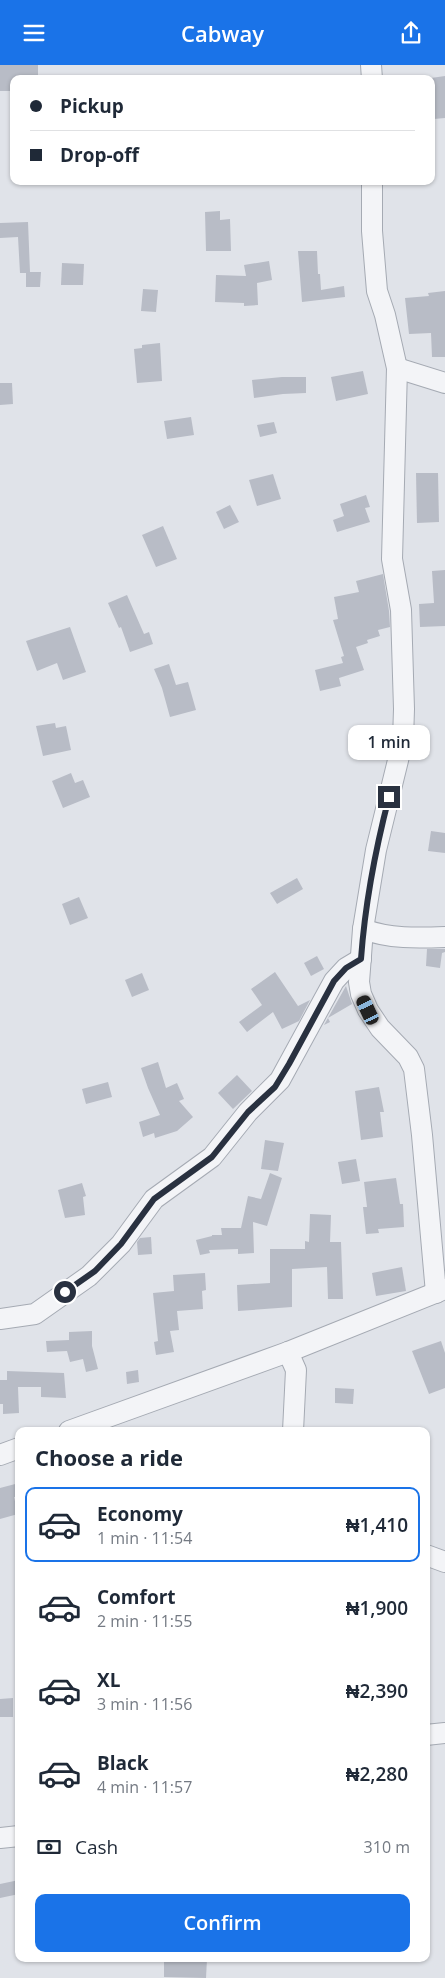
<!DOCTYPE html>
<meta charset="utf-8">
<style>
body{margin:0;font-family:"Open Sans",sans-serif;background:#f2f2f3;color:#1f2937;height:100vh;display:flex;flex-direction:column;font-size:19px;white-space:nowrap}
*{box-sizing:border-box;margin:0}
p{font-size:16px;color:#747a83}
.icon{flex:none;width:28px;height:28px;fill:none;stroke:currentColor;stroke-width:2;stroke-linecap:round;stroke-linejoin:round}
.map{position:relative;flex:1;overflow:hidden}
.sheet{position:absolute;left:15px;top:1362px;width:415px;height:535px;display:flex;flex-direction:column;background:#fff;border-radius:10px;box-shadow:0 1px 4px #0004}
.sheet>*{flex:none}
.banner{position:absolute;left:10px;top:10px;width:425px;height:110px;border-radius:10px;box-shadow:0 1px 4px #0004;display:grid;align-content:center;height:110px;padding:0 20px;background:#fff}
.end{position:absolute;width:22px;height:22px;margin:-11px;border:6px solid #293140;background:#fff;box-shadow:0 0 0 2px #fff}
.from{border-radius:50%}
.bubble{position:absolute;height:35px;border-radius:10px;background:#fff;box-shadow:0 1px 4px #0004;font-size:16px;font-weight:600;line-height:35px;text-align:center}
.car{position:absolute;width:15px;height:30px;margin:-15px -8px;border-radius:6px;box-shadow:0 0 4px 1px #0007;background:linear-gradient(#222 24%,#8ab4d8 0 40%,#222 0 76%,#8ab4d8 0 86%,#222 0)}
.banner b{display:flex;align-items:center;gap:18px;height:48px;font-size:19px}
.banner b+b{border-top:1px solid #e0e1e3}
.banner i{width:12px;height:12px;background:#1f2937}
ul{padding:0;list-style:none}
li{display:flex;align-items:center;gap:15px;height:75px;margin:0 10px 8px;padding:0 10px;border:2px solid transparent;border-radius:10px}
li div{flex:1}
li b{display:block;font-size:19px}
li em{font-style:normal;font-weight:600}
li.on{border-color:#1a73e8}
li>.icon{width:45px;height:45px;stroke-width:1.5}
h2{padding:0 20px;font-size:22px;line-height:60px}
.pay{display:flex;align-items:center;gap:12px;height:55px;padding:0 20px;font-size:19px}
.pay p{margin-inline-start:auto}
.action{display:flex;gap:10px;margin-top:auto;padding:10px 20px}
.action a{flex:1;height:58px;border-radius:10px;background:#1a73e8;color:#fff;font-size:20px;font-weight:600;line-height:58px;text-align:center}
header{display:flex;justify-content:space-between;align-items:center;height:65px;padding:0 20px;background:#1a73e8;color:#fff;font-size:22px;font-weight:600}
.map>svg:first-child{display:block}
.building{fill:#b8bcc6}
.lines{fill:none;stroke-linecap:round;stroke-linejoin:round}
.minor-casing{stroke:#a5aab3;stroke-width:22}
.minor{stroke:#f3f4f7;stroke-width:20}
.route{stroke:#293140;stroke-width:6}
</style>
<header><svg class="icon" aria-label="menu" viewBox="0 0 24 24"><path d="M4 6h16M4 12h16M4 18h16"/></svg>Cabway<svg class="icon" aria-label="share" viewBox="0 0 24 24"><path d="M12 15V3M7 8l5-5 5 5M5 13v7h14v-7"/></svg></header>
<div class="map">
<svg width="445" height="1913" viewBox="0 0 445 1913">
<rect width="100%" height="100%" fill="#e0e3e9"/>
<g class="building">
<path d="M0 0H38V14H14V26H0Z"/>
<path d="M445 11V53L434 54 431 13Z"/>
<path d="M220 146V155L230 154 231 186H206L205 147Z"/>
<path d="M28 157 30 207H41L40 222H26V208H20L18 172 0 173V158Z"/>
<path d="M298 186H317L318 209H320L321 225 344 221 345 232 302 237Z"/>
<path d="M269 196 272 215 257 218 258 240 244 241V238L215 237 216 210 246 211 244 200Z"/>
<path d="M62 198 84 199 83 220H61Z"/>
<path d="M143 224 158 225 156 247 141 246Z"/>
<path d="M445 226V292H432L431 268 409 269 405 233 429 231 428 228Z"/>
<path d="M160 278 162 316 137 318 134 284 142 283V280Z"/>
<path d="M363 306 368 329 336 336 331 312Z"/>
<path d="M282 312H306V328L283 329 254 333 252 315Z"/>
<path d="M0 318H12L13 339 0 340Z"/>
<path d="M191 352 194 370 167 374 164 356Z"/>
<path d="M274 357 277 368 260 372 257 360Z"/>
<path d="M416 408H438L439 457 417 458Z"/>
<path d="M273 409 281 434 257 441 249 415Z"/>
<path d="M366 430 370 442 365 443 370 457 337 467 333 455 344 451 340 439Z"/>
<path d="M230 440 239 457 224 464 216 447Z"/>
<path d="M163 461 177 494 156 502 142 470Z"/>
<path d="M445 505V561L420 562 419 539 434 538 432 506Z"/>
<path d="M383 509 389 546 390 562 378 565 380 571 367 575 368 578 356 582 364 605 339 613 341 621 320 626 315 605 343 598 341 592 344 591 333 555 338 554 334 532 359 527 356 516Z"/>
<path d="M127 530 144 569 149 567 153 579 130 587 121 562 119 563 108 538Z"/>
<path d="M70 562 86 607 63 615 57 598 37 606 26 576Z"/>
<path d="M169 599 176 620 188 617 196 645 170 652 162 623 154 604Z"/>
<path d="M55 658 56 663 66 661 71 685 43 691 36 661Z"/>
<path d="M71 708 75 718 83 715 90 732 63 743 52 716Z"/>
<path d="M431 766 445 768V788L428 786Z"/>
<path d="M297 813 303 824 277 839 270 828Z"/>
<path d="M79 832 88 853 70 860 62 839Z"/>
<path d="M427 884H445V887L442 888 440 903 426 901Z"/>
<path d="M317 891 324 904 311 911 304 898Z"/>
<path d="M275 907 298 941 310 935 299 956 282 964 273 947 247 967 239 957 262 940 251 924Z"/>
<path d="M142 908 149 925 132 932 125 915Z"/>
<path d="M346 921 352 939 328 953 330 957 324 960Z"/>
<path d="M158 997 166 1023 177 1018 184 1034 179 1036 193 1052 177 1066 155 1073 154 1068 143 1072 139 1057 160 1050 148 1023 141 1003Z"/>
<path d="M237 1010 252 1026 233 1044 218 1028Z"/>
<path d="M108 1017 112 1032 86 1039 82 1024Z"/>
<path d="M379 1022 384 1047H380L383 1072 361 1075 355 1026Z"/>
<path d="M265 1075 284 1078 278 1106 261 1104Z"/>
<path d="M356 1094 360 1116 342 1119 338 1097Z"/>
<path d="M270 1108 282 1113 267 1161 253 1157 254 1188 238 1189V1184L209 1185 210 1188 200 1190 196 1175 212 1171V1170H222L221 1163H241L248 1131 261 1134Z"/>
<path d="M396 1113 400 1139H403L404 1162 378 1164 379 1168 366 1169 363 1142H367L364 1117Z"/>
<path d="M82 1118 86 1131 83 1132 85 1150 65 1153 58 1125Z"/>
<path d="M310 1149 331 1150 330 1177H341L343 1234H328L327 1202 292 1204V1242L238 1246 237 1220 270 1218V1184H305V1176L309 1177Z"/>
<path d="M151 1172 152 1189 138 1190 137 1177 140 1173Z"/>
<path d="M402 1202 406 1226 376 1231 372 1208Z"/>
<path d="M205 1208 206 1225 202 1226 203 1244 177 1246 179 1265 170 1266 174 1287 156 1290 154 1277 158 1276 153 1228 174 1226 173 1210Z"/>
<path d="M92 1266V1281L98 1304 86 1307 83 1294 70 1297 67 1286 47 1287 46 1276 69 1275V1267Z"/>
<path d="M441 1276 445 1288V1323L429 1329 412 1286Z"/>
<path d="M138 1305 139 1317 127 1319 126 1307Z"/>
<path d="M7 1306 64 1308 66 1333 41 1332V1322H18L19 1348 3 1349V1339H0V1315H7Z"/>
<path d="M335 1323 354 1324 353 1339 335 1338Z"/>
<path d="M19 1418V1432H14L18 1449 0 1454V1423Z"/>
<path d="M13 1633V1652H0V1634Z"/>
<path d="M19 1815V1829L0 1833V1819Z"/>
<path d="M164 1894H207L206 1913 164 1912Z"/>
</g>
<g class="lines">
<g class="minor-casing">
<g id="minor">
<path d="M371 0 372 14"/>
<path d="M372 116V166L377 226 385 250 397 303 392 494 401 545 404 644 403 675 376 785 363 864 359 917 361 929 368 945 380 963 408 992 414 1004 422 1070 436 1228"/>
<path d="M397 303 445 318"/>
<path d="M363 864C389 874 418 873 445 872"/>
<path d="M0 1254 35 1249 89 1211 121 1179 154 1134 212 1092 248 1047 280 1015 334 916 346 903 361 894"/>
<path d="M288 1287 296 1305 293 1366"/>
<path d="M69 1366 288 1287 445 1224"/>
<path d="M0 1390 19 1383"/>
<path d="M426 1490 445 1497"/>
<path d="M426 1670 445 1668"/>
<path d="M0 1773 19 1771"/>
</g>
</g>
<use href="#minor" class="minor"/>
</g>
<g class="lines">
<path class="route" d="M65 1227 95 1206 121 1179 154 1134 212 1092 248 1047 275 1022 289 999 334 916 346 903 361 894C365 839 375 786 389 732"/>
</g>
</svg>
<i class="end from" style="left:65px;top:1227px"></i>
<i class="end" style="left:389px;top:732px"></i>
<div class="bubble" style="left:348px;top:660px;width:82px">1 min</div>
<i class="car" style="left:368px;top:945px;rotate:335deg"></i>
<div class="banner">
<b><i class="from"></i>Pickup</b>
<b><i></i>Drop-off</b>
</div>
<section class="sheet">
<h2>Choose a ride</h2>
<ul>
<li class="on"><svg class="icon" aria-label="car" viewBox="0 0 24 24"><path d="M5 17H2v-5l4-1 3-4h7l3 4 3 1v5h-3M9 17h6M6 11h13"/><circle cx="7" cy="17" r="2"/><circle cx="17" cy="17" r="2"/></svg><div><b>Economy</b><p>1 min · 11:54</p></div><em>₦1,410</em></li>
<li><svg class="icon" aria-label="car" viewBox="0 0 24 24"><path d="M5 17H2v-5l4-1 3-4h7l3 4 3 1v5h-3M9 17h6M6 11h13"/><circle cx="7" cy="17" r="2"/><circle cx="17" cy="17" r="2"/></svg><div><b>Comfort</b><p>2 min · 11:55</p></div><em>₦1,900</em></li>
<li><svg class="icon" aria-label="car" viewBox="0 0 24 24"><path d="M5 17H2v-5l4-1 3-4h7l3 4 3 1v5h-3M9 17h6M6 11h13"/><circle cx="7" cy="17" r="2"/><circle cx="17" cy="17" r="2"/></svg><div><b>XL</b><p>3 min · 11:56</p></div><em>₦2,390</em></li>
<li><svg class="icon" aria-label="car" viewBox="0 0 24 24"><path d="M5 17H2v-5l4-1 3-4h7l3 4 3 1v5h-3M9 17h6M6 11h13"/><circle cx="7" cy="17" r="2"/><circle cx="17" cy="17" r="2"/></svg><div><b>Black</b><p>4 min · 11:57</p></div><em>₦2,280</em></li>
</ul>
<div class="pay"><svg class="icon" aria-label="cash" viewBox="0 0 24 24"><path d="M3 7h18v10H3z"/><circle cx="12" cy="12" r="2"/></svg>Cash<p>310 m</p></div>
<div class="action"><a>Confirm</a></div>
</section>
</div>
